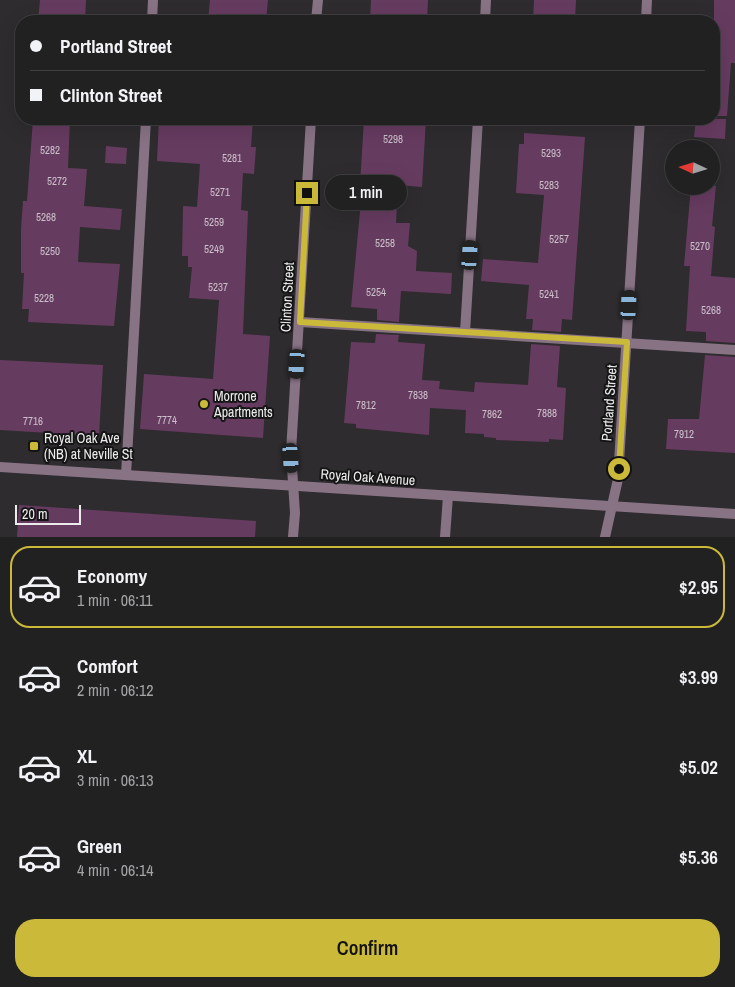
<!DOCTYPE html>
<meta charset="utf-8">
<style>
body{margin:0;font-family:"Archivo Narrow",sans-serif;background:#2a292a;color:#f1f3f6;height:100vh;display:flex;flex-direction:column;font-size:19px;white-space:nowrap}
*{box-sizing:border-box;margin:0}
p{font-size:16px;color:#a2a3a5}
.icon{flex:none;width:28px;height:28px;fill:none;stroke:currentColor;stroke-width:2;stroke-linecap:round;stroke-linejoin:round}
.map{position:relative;height:537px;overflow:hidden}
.panel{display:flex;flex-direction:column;background:#222122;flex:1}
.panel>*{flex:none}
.guide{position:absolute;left:15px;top:15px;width:705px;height:110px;border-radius:20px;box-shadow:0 5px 20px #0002,0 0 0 1px #3f3e40;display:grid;align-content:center;height:110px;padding:0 15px;background:#222122}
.needle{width:32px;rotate:274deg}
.fabs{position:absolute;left:665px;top:140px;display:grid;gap:10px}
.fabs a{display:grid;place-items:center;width:55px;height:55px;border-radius:50%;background:#222122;box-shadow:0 5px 20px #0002,0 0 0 1px #3f3e40;font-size:25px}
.scale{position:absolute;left:15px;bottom:12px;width:66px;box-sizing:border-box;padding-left:5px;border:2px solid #edeced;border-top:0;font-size:14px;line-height:18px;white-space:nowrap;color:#edeced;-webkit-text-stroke:4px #161516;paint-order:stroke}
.end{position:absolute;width:22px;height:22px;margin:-11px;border:6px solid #cbba39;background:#111;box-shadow:0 0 0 2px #111}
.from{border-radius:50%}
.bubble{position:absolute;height:35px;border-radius:18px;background:#222122;box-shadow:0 5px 20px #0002,0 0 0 1px #3f3e40;font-size:16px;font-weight:600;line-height:35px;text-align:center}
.car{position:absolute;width:15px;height:30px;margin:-15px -8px;border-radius:6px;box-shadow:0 0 4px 1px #0007;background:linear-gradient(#222 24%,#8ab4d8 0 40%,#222 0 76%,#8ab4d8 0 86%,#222 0)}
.guide b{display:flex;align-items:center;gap:18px;height:48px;font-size:19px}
.guide b+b{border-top:1px solid #3f3e40}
.guide i{width:12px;height:12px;background:#f1f3f6}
ul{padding:9px 0 0;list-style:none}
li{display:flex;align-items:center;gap:15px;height:82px;margin:0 10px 8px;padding:0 5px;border:2px solid transparent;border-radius:20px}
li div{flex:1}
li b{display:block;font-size:19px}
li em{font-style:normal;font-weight:600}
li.on{border-color:#cbba39}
li>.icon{width:45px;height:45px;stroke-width:1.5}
.button{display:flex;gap:10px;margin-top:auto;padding:10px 15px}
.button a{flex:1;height:58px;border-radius:20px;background:#cbba39;color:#111;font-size:20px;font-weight:600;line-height:58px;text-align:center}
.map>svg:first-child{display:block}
.building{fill:#663b60}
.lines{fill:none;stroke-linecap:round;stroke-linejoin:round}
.service{stroke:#887385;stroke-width:10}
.minor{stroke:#887385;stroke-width:10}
.tertiary{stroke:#887385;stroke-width:10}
.route{stroke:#cbba39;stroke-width:6}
.poi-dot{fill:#cbba39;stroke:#161516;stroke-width:2}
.labels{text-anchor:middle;stroke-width:4;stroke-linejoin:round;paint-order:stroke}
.number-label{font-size:11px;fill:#cbc0ca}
.street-label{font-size:14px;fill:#edeced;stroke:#161516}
.poi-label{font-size:14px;fill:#edeced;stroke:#161516;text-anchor:start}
</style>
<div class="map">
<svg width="735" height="537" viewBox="0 0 735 537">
<rect width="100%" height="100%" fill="#2e2c2e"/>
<g class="building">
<path d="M40 0H86L85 21H38Z"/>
<path d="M210 0H268L266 21H208Z"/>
<path d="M371 0H428L427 21H370Z"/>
<path d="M534 0H576L575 21H533Z"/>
<path d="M714 0H735V63H731L727 116H714Z"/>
<path d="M33 119H70L68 168 87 169 84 206 122 209 120 230 80 227 78 262 120 264 114 326 28 322 29 309H22L24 273H21V229L23 201H27Z"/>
<path d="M159 119H253L251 147H256L254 174 243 173 241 210 248 211 243 334 270 336 263 438 140 429 144 374 213 379 219 300 189 298 192 267H188V256H182L183 206 197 207 200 164 157 161Z"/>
<path d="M364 119H426L422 187 398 185 396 223H410L408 246 417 251 416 271 452 273 451 294 401 291 399 322 377 320V309L351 307 361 201H359Z"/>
<path d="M696 119H726L725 139 694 137Z"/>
<path d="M524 133 585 137 572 320 562 319 561 332 532 330 533 319H526L529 285 481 281 483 259 538 263 544 195 516 193 519 144H524Z"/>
<path d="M106 146 127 148 126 164 105 163Z"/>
<path d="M691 186H716L712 226 715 227 711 276 735 278V343L706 341V332L686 331 690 266H684Z"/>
<path d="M376 334 399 335 398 342 425 344 422 380 440 381 439 389 474 392 475 382 528 385 531 344 560 346 557 387 566 388 563 440 549 439V442L496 440V438L484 437V434L465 433 466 410 430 408 429 435 356 428V424L344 423 351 342 375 343Z"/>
<path d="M705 355 735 357V453L666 449 668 419H699Z"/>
<path d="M0 360 103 365 99 436 0 430Z"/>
<path d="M19 505 256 521 255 537H17Z"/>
</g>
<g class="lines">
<g class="service">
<path d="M152 21 153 0"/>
<path d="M485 21 486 0"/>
<path d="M300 322 735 350"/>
<path d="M465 332 478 119"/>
<path d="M126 475 146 119"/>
<path d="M445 537 448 496"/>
</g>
<g class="minor">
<path d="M316 21 318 0"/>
<path d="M646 21 647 0"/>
<path d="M293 537 295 513 291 452 311 119"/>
<path d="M605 537 618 479 640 119"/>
</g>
<path class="tertiary" d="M0 467 735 514"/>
</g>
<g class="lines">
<path class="route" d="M307 193 300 322 627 342 619 469"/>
</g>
<g class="poi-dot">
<circle cx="204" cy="404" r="5"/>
<rect x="29" y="441" width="10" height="10" rx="2.5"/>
</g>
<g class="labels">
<g class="number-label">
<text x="393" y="143">5298</text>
<text x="50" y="154">5282</text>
<text x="551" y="157">5293</text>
<text x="232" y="162">5281</text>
<text x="57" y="185">5272</text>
<text x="549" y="189">5283</text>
<text x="220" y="196">5271</text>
<text x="46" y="221">5268</text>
<text x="214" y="226">5259</text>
<text x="559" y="243">5257</text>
<text x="385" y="247">5258</text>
<text x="700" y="250">5270</text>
<text x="214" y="253">5249</text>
<text x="50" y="255">5250</text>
<text x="218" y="291">5237</text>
<text x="376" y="296">5254</text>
<text x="549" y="298">5241</text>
<text x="44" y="302">5228</text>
<text x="711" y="314">5268</text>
<text x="418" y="399">7838</text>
<text x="366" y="409">7812</text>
<text x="547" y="417">7888</text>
<text x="492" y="418">7862</text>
<text x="167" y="424">7774</text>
<text x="33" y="425">7716</text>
<text x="684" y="438">7912</text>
</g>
<g class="street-label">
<text transform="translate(287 297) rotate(-87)" y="5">Clinton Street</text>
<text transform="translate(609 403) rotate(-86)" y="5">Portland Street</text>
<text transform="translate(368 477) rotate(4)" y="5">Royal Oak Avenue</text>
</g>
<g class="poi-label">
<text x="214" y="401">Morrone<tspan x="214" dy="16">Apartments</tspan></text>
<text x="44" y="443">Royal Oak Ave<tspan x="44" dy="16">(NB) at Neville St</tspan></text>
</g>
</g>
</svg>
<div class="fabs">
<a><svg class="needle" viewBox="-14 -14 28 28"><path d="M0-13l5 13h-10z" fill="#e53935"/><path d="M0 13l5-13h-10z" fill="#a2a3a5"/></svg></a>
</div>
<div class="scale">20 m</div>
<i class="end from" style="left:619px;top:469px"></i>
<i class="end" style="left:307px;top:193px"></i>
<div class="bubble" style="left:325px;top:175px;width:82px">1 min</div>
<i class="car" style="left:470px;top:255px;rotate:4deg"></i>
<i class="car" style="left:629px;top:305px;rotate:3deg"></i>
<i class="car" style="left:297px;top:364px;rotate:184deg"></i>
<i class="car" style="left:291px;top:458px;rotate:176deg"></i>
<div class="guide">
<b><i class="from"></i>Portland Street</b>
<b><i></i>Clinton Street</b>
</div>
</div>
<section class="panel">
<ul>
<li class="on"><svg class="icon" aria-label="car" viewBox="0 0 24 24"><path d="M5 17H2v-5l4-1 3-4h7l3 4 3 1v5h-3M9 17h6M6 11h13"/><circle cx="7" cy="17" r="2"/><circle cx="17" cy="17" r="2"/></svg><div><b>Economy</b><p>1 min · 06:11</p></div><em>$2.95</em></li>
<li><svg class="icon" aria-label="car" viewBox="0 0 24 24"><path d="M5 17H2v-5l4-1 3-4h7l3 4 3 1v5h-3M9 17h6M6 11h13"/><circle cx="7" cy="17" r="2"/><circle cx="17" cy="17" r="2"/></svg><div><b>Comfort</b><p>2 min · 06:12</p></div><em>$3.99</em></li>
<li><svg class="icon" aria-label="car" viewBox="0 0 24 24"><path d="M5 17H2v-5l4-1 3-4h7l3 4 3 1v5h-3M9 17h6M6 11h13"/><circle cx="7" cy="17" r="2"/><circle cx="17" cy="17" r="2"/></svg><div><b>XL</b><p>3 min · 06:13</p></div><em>$5.02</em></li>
<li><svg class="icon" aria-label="car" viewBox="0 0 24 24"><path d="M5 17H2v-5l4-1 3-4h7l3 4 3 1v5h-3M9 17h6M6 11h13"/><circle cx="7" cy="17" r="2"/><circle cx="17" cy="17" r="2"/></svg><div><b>Green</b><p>4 min · 06:14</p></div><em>$5.36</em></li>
</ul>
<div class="button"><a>Confirm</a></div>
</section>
